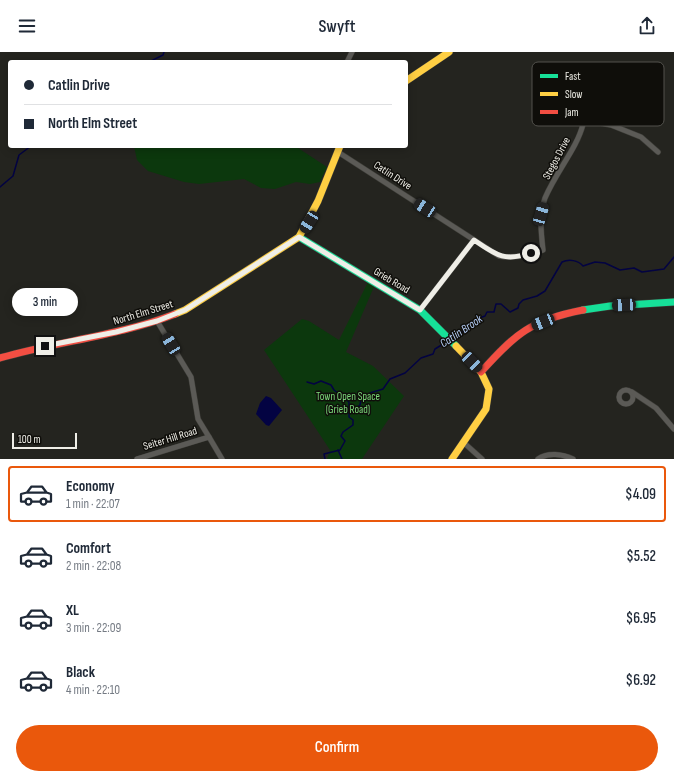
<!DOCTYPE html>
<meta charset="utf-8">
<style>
body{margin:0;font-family:"Sofia Sans Condensed",sans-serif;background:#f6f6f7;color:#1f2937;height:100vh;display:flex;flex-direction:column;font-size:15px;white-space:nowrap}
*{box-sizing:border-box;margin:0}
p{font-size:13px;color:#747a83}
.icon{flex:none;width:22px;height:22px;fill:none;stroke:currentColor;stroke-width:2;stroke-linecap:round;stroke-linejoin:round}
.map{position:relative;height:407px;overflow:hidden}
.details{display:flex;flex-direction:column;background:#fff;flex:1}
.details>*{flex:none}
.top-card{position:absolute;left:8px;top:8px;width:400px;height:88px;border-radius:4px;box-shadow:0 2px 10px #0003;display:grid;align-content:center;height:88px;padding:0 16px;background:#fff}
.scale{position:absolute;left:12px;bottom:10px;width:65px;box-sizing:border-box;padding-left:4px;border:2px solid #efeee7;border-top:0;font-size:11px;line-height:14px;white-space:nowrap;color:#efeee7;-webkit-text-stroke:3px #0f0e0a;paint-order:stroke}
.end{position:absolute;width:18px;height:18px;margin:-9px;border:5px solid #efeee7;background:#111;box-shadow:0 0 0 2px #111}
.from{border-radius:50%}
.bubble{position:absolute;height:28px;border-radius:14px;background:#fff;box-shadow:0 2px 10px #0003;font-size:13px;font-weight:600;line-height:28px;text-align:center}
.car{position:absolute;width:12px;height:24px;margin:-12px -6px;border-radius:5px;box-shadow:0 0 3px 1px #0007;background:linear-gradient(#222 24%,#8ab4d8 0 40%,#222 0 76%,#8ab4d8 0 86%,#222 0)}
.top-card b{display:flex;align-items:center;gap:14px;height:38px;font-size:15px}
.top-card b+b{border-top:1px solid #e0e1e3}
.top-card i{width:10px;height:10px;background:#1f2937}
ul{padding:7px 0 0;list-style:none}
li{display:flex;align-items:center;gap:12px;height:56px;margin:0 8px 6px;padding:0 8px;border:2px solid transparent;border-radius:4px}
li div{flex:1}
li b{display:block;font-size:15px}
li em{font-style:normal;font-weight:600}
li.current{border-color:#ea580c}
li>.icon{width:36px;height:36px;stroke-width:1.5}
.primary-button{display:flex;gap:8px;margin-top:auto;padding:8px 16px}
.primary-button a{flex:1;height:46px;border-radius:24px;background:#ea580c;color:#fff;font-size:16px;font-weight:600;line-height:46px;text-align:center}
header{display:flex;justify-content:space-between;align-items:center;height:52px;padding:0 16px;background:#fff;font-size:18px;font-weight:600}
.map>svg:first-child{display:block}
.green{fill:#0c380d}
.water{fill:#030342}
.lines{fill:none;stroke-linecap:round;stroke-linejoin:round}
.stream{stroke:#030342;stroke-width:1.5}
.street-casing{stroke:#3e3e39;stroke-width:6}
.fast-casing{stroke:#3e3e39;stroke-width:8}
.slow-casing{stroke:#3e3e39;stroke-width:8}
.jam-casing{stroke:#3e3e39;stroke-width:8}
.street{stroke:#5b5a56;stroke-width:5}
.fast{stroke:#16e098;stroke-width:7}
.slow{stroke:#ffcf43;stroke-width:7}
.jam{stroke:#f24e42;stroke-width:7}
.route{stroke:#efeee7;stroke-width:5}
.labels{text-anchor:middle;stroke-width:3;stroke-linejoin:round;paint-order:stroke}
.street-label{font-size:11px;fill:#efeee7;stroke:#0f0e0a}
.park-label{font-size:11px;fill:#7cd97a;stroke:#0f0e0a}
.water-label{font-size:12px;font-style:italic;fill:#b7cff8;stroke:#0f0e0a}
.key{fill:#0f0e0a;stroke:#52514c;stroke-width:1}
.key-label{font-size:11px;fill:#efeee7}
</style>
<header><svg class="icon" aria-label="menu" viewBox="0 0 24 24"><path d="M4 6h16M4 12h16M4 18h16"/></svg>Swyft<svg class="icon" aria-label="share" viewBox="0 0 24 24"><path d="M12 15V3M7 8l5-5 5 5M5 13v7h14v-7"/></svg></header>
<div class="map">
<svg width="674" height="407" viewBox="0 0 674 407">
<rect width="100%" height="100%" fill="#24241f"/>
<g class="green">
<path d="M134 94H295L327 115 320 130 310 132 296 130 275 137 261 136 244 127 199 132 184 130 148 119 137 108Z"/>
<path d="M370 226 376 230 346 300 373 314 404 344 362 407H327L330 398 264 298 302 267 309 269 339 288Z"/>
</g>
<path class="water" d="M266 344 271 346 282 358 269 374 266 373 256 362 260 351Z"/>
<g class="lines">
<g class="stream">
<path d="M149 10 163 3 164 0"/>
<path d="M0 135 13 124 19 103 31 94"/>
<path d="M453 286 460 282 474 268 485 264 487 260H494L496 252H501L510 260 518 256 519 252 523 248 537 244 545 239 562 210C569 207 578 208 583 214L595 210 605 211 620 218 634 216 642 220 664 217 674 205"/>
<path d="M307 330 314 332 321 329 331 333 334 338 349 350V359"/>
<path d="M338 398 342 407"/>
<path d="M325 407 324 402 340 398 345 389 341 384 343 380 353 373V368L349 365V361L360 353 361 348 369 344 370 341 383 337 390 327 405 321 421 306 433 302 435 297 448 289"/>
</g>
<g class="street-casing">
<g id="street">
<path d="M347 10 352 0"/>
<path d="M585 68 611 73 641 85 658 100"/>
<path d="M338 100 499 204C515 207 528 202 543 198 541 180 539 163 545 146 564 102 601 76 578 23"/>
<path d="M420 258 474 188"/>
<path d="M157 269 191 325 198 367 209 385"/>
<circle cx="626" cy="345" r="7"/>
<path d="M632 340 656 356 674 377"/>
<path d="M463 390 482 407"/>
<path d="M137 407 209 385 222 407"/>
<path d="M538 407C548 400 562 402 573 407"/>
</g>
</g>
<g class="fast-casing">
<g id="fast">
<path d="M299 185 420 258 456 294"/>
<path d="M583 258 610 254 674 250"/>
</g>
</g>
<g class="slow-casing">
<g id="slow">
<path d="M406 29 449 0"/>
<path d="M175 262 185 258 299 185 318 149 340 94"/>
<path d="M452 407 486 357 489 337 481 320 456 294"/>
</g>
</g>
<g class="jam-casing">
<g id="jam">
<path d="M0 306C58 289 119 284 175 262"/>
<path d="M481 320C515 282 531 268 583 258"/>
</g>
</g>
<use href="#street" class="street"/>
<use href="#fast" class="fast"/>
<use href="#slow" class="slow"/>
<use href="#jam" class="jam"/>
</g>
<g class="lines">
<path class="route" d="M45 294 116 280 157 269 185 258 299 185 420 258 474 188C496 203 504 210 531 201"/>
</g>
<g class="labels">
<g class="street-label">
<text transform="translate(556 106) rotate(-62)" y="4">Stegos Drive</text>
<text transform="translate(393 123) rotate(33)" y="4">Catlin Drive</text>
<text transform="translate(392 228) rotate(31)" y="4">Grieb Road</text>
<text transform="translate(143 260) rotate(-17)" y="4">North Elm Street</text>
<text transform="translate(170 386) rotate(-17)" y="4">Seiter Hill Road</text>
</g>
<g class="park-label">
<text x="348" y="348">Town Open Space<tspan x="348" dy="13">(Grieb Road)</tspan></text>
</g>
<g class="water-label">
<text transform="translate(461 279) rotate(-34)" y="4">Catlin Brook</text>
</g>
</g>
<rect x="532" y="10" width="132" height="64" rx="6" class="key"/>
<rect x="540" y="22" width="18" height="4" fill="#16e098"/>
<rect x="540" y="40" width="18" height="4" fill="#ffcf43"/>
<rect x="540" y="58" width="18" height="4" fill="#f24e42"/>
<g class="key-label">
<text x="565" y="28">Fast</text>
<text x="565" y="46">Slow</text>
<text x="565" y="64">Jam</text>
</g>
</svg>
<div class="scale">100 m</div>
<i class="end from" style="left:531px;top:201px"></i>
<i class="end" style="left:45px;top:294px"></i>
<div class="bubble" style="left:12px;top:236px;width:66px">3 min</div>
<i class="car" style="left:425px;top:156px;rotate:303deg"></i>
<i class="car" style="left:541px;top:162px;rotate:16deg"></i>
<i class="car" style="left:309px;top:170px;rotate:212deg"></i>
<i class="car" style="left:624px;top:253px;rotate:267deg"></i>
<i class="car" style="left:543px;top:270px;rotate:248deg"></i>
<i class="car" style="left:171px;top:292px;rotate:329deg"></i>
<i class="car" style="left:472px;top:310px;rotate:136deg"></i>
<div class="top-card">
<b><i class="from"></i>Catlin Drive</b>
<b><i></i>North Elm Street</b>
</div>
</div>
<section class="details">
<ul>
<li class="current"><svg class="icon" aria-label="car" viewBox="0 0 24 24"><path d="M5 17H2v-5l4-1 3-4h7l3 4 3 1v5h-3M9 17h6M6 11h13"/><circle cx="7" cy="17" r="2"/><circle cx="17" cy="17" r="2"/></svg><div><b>Economy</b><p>1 min · 22:07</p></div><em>$4.09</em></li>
<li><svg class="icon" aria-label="car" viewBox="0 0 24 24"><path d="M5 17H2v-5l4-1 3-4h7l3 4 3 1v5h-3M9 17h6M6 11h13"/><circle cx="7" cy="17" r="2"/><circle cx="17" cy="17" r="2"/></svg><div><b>Comfort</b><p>2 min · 22:08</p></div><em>$5.52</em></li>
<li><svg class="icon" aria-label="car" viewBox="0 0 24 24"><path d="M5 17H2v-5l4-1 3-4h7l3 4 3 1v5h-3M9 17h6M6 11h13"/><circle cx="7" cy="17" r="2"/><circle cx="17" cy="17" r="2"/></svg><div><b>XL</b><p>3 min · 22:09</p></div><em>$6.95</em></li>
<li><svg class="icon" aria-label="car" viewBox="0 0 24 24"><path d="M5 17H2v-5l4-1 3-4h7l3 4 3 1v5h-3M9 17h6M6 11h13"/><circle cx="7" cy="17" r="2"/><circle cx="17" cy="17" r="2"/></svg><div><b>Black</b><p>4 min · 22:10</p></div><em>$6.92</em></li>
</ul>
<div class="primary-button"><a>Confirm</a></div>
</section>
